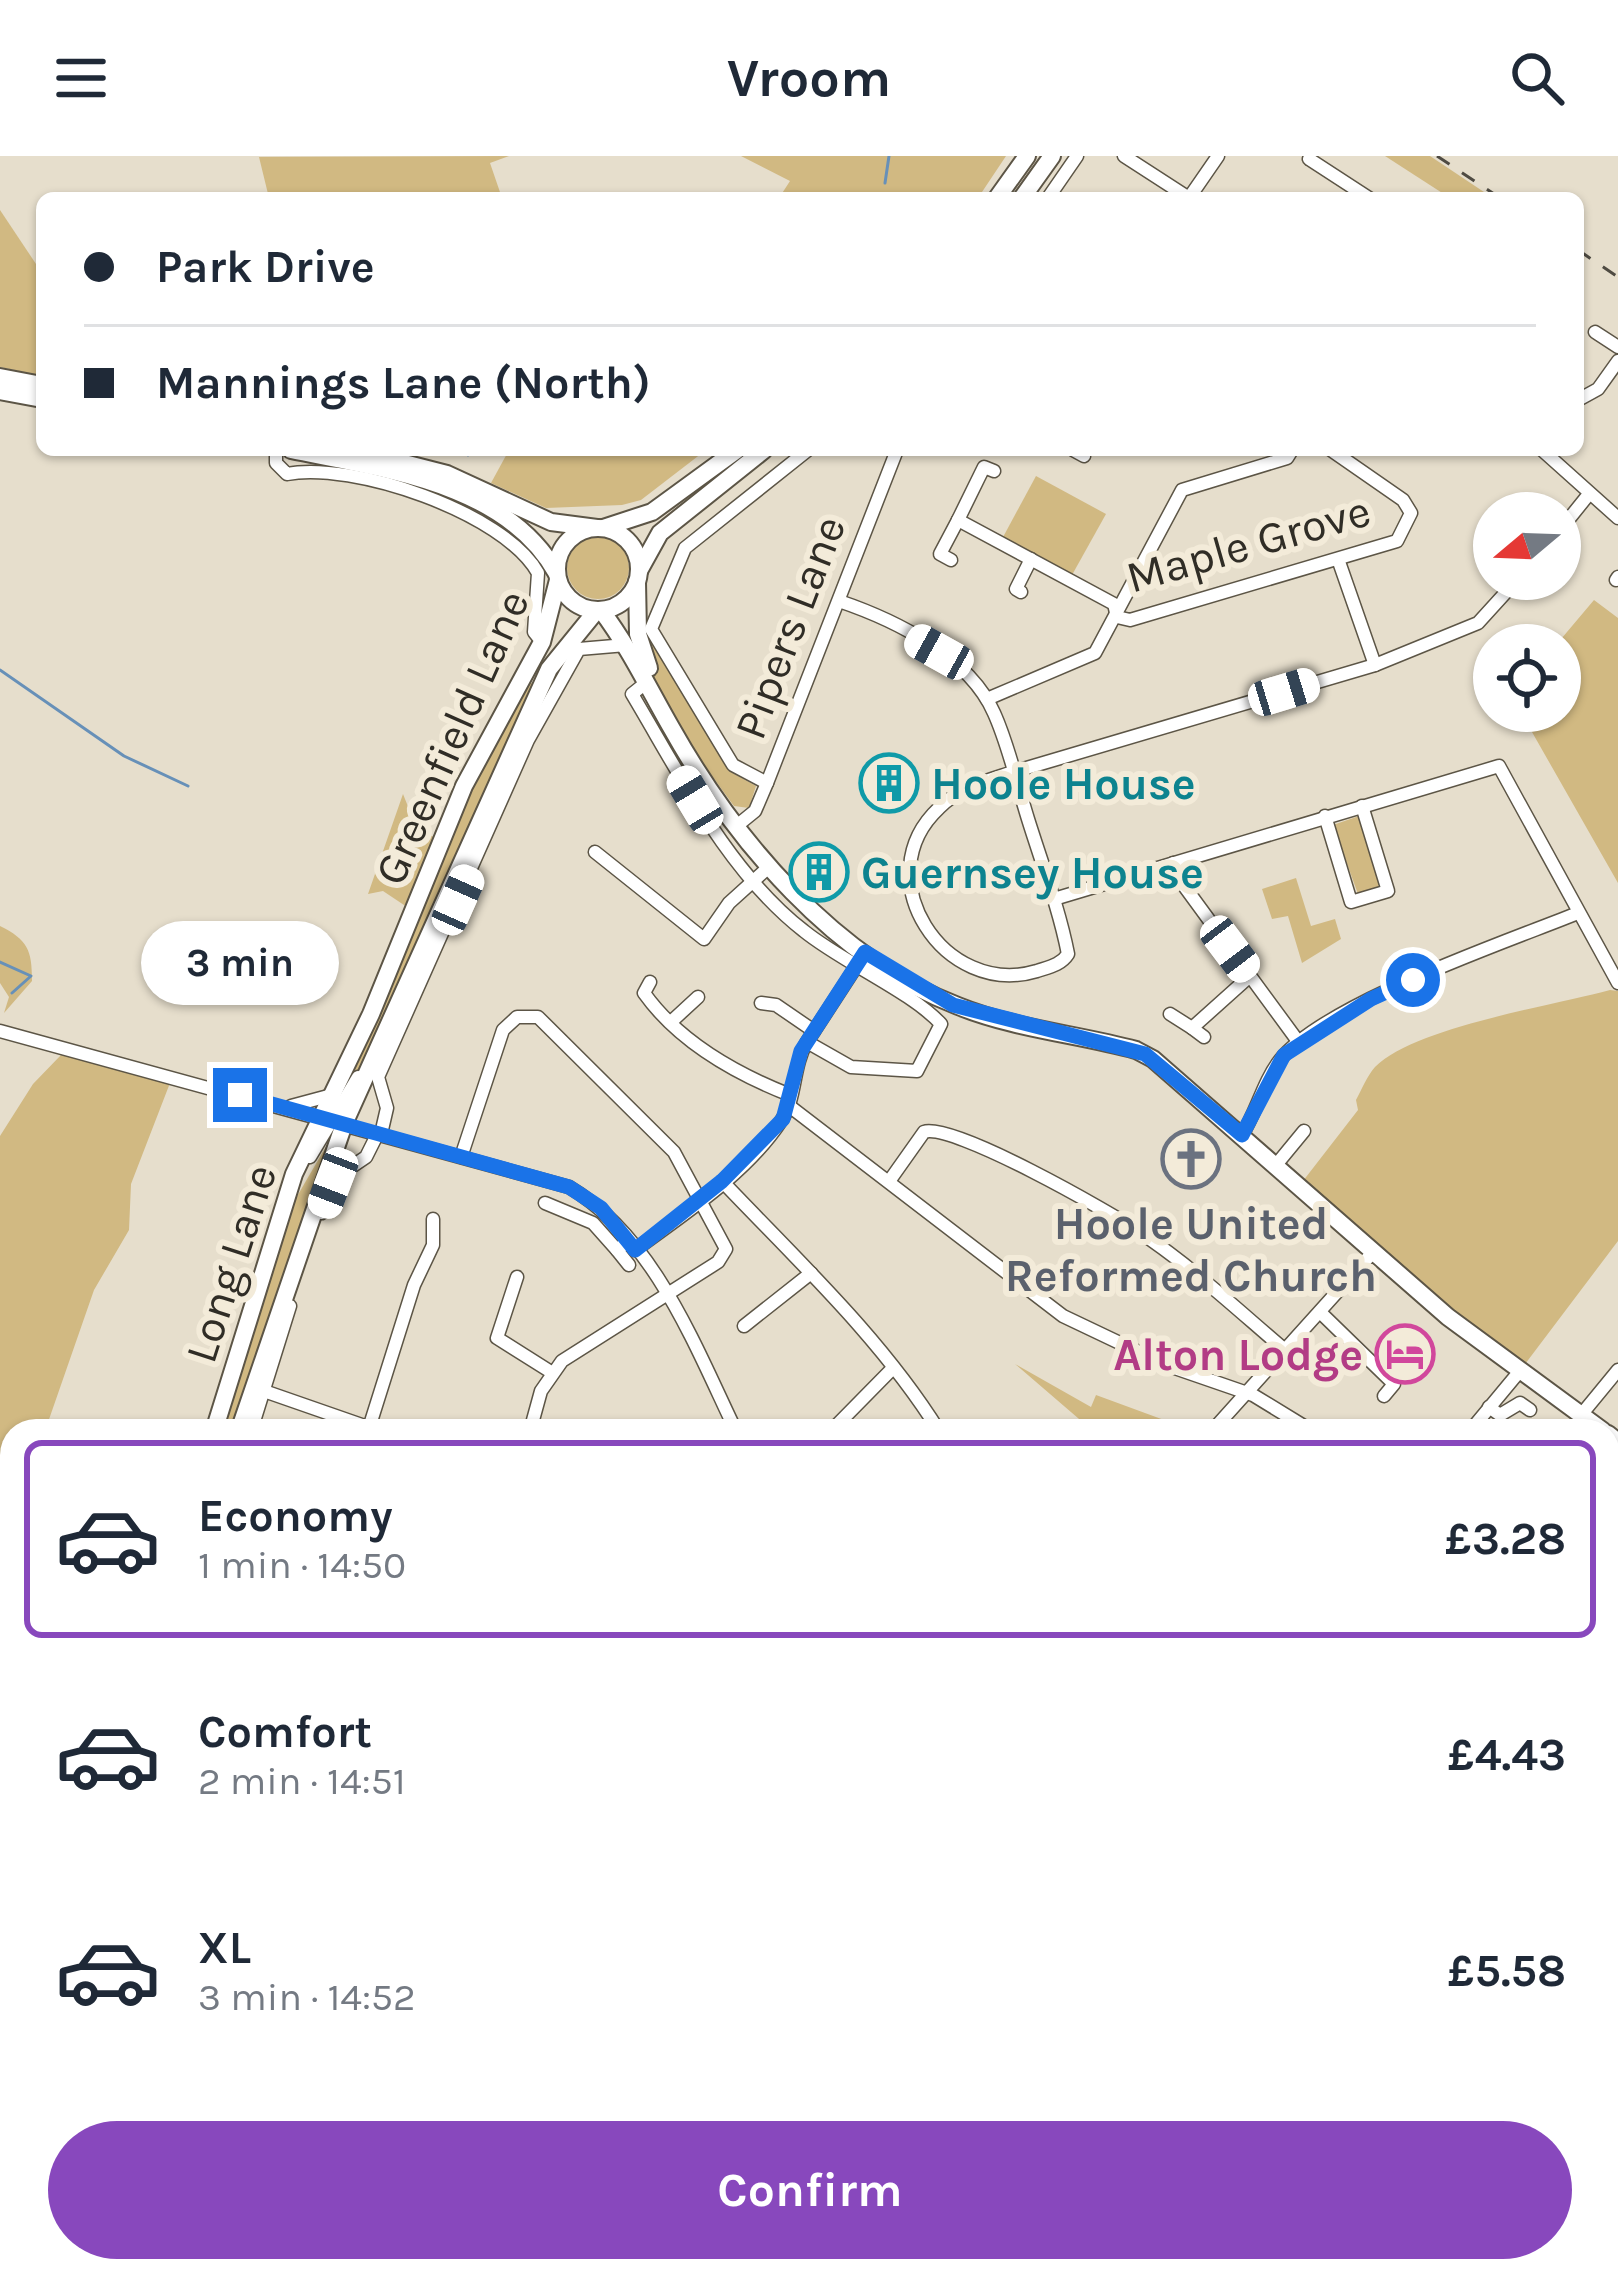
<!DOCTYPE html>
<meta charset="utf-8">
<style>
body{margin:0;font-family:Karla,sans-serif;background:#f2f2f3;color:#1f2937;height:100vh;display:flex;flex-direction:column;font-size:45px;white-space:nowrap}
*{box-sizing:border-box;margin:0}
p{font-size:39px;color:#747a83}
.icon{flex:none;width:66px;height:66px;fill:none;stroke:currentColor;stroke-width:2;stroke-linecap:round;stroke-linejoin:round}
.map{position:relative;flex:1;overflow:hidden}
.sheet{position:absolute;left:0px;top:1263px;width:1620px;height:864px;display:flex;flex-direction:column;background:#fff;border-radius:36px 36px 0 0;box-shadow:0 3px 9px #0004}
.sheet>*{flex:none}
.guide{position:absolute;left:36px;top:36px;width:1548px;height:264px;border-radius:18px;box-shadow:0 3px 9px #0004;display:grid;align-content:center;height:264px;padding:0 48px;background:#fff}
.needle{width:78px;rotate:251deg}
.tools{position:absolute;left:1473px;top:336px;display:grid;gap:24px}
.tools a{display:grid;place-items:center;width:108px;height:108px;border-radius:50%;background:#fff;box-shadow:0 3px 9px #0004;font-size:60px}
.end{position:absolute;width:54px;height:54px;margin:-27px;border:15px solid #1a73e8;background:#fff;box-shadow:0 0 0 6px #fff}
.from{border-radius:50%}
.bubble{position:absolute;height:84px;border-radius:42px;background:#fff;box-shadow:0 3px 9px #0004;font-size:39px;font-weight:700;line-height:84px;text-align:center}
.car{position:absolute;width:36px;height:72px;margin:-36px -18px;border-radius:15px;box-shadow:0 0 9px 3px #0007;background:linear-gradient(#fff 24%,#345 0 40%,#fff 0 76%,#345 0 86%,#fff 0)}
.guide b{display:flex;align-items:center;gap:42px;height:114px;font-size:45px}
.guide b+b{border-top:3px solid #e0e1e3}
.guide i{width:30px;height:30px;background:#1f2937}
ul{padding:21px 0 0;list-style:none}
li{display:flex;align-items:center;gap:36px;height:198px;margin:0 24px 18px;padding:0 24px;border:6px solid transparent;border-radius:18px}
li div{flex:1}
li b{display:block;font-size:45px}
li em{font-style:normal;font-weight:700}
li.selected{border-color:#8848bd}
li>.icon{width:108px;height:108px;stroke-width:1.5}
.cta{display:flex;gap:24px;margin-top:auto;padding:24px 48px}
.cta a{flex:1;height:138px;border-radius:72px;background:#8848bd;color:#fff;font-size:48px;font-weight:700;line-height:138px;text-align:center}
header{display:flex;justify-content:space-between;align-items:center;height:156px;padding:0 48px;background:#fff;font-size:54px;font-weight:700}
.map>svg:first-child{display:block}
.built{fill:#ded4bb}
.green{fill:#d1b982}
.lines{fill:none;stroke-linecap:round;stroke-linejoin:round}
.stream{stroke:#6790b8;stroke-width:3}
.minor-casing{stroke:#5c5546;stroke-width:15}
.highway-casing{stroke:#5c5546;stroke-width:20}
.minor{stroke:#fff;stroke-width:12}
.highway{stroke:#fff;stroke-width:16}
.rail{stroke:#4f4b42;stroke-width:3;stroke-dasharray:15 15;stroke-linecap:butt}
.route{stroke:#1a73e8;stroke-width:15}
.labels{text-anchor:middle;stroke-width:12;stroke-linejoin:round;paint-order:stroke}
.street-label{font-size:45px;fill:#302d26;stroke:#f3ebd9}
.culture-label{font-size:45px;font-weight:bold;fill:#0d838f;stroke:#f3ebd9;text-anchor:start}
.worship-label{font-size:45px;font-weight:bold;fill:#5b616d;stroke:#f3ebd9}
.hotel-label{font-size:45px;font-weight:bold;fill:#b23c85;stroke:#f3ebd9;text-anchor:end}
</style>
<header><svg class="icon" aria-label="menu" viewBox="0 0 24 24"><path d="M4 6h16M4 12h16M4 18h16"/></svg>Vroom<svg class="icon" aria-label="search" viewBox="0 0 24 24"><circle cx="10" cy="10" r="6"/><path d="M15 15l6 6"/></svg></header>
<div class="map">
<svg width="1618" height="2127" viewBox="0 0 1618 2127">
<rect width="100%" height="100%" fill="#e6decc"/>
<path class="built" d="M1618 1864V2127H1597L1584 2115H1608V1872Z"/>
<g class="green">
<path d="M509 0 490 7 502 42H269L259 1Z"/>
<path d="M741 0H1006L978 42H779L790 25Z"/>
<path d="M1385 0H1430L1493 42H1450Z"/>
<path d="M0 54 42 117V220L0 211Z"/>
<path d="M509 294H706L641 344 622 349 546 352 491 327Z"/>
<path d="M1036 320 1106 358 1072 419 1002 383Z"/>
<circle cx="598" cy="412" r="31"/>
<path d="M1594 444 1618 462V727L1520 555H1560L1556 489Z"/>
<path d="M647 473 729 615 756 630 749 652 734 650C707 613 634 520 647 473Z"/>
<path d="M528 526 538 529 373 889 346 933 473 630Z"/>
<path d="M403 638 417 673 436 682 407 751 383 735 368 738Z"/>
<path d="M1359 660 1380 724 1378 732 1358 738 1333 669Z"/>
<path d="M1296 722 1311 770 1335 763 1341 783 1302 807 1288 760 1272 763 1262 733Z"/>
<path d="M0 770C28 784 32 794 32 825L4 857 9 841 0 827Z"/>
<path d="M1610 834 1618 835V1085L1519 1216 1303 1025 1358 954 1356 944C1362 933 1367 920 1375 911 1415 871 1552 850 1610 834Z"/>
<path d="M61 899 170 927 131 1028 129 1074 94 1134 46 1272 53 1275H12V1478L0 1487V980L33 928Z"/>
<path d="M328 987 235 1275H221L292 1049Z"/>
<path d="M1015 1208 1091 1251 1096 1239 1194 1275H1093Z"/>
<path d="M12 1523V1733L0 1721 5 1701 0 1697V1529Z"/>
</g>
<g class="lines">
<g class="stream">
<path d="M885 27 889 0"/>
<path d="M468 299 471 294"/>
<path d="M0 514 124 600 188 630"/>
<path d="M0 806 31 820 12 837"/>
</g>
<g class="minor-casing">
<g id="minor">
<path d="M1124 0 1189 42 1218 0"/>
<path d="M1309 3 1369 42"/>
<path d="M1048 42 1077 0"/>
<path d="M1595 176 1618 191"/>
<path d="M1578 244 1598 233 1618 205"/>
<path d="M276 294V307L287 318C351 305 504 356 538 417L534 476 542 486"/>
<path d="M1073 294 1084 300"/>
<path d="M1542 294 1618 362"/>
<path d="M994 315 984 311 958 364 1114 448 1117 461 1130 464 1397 385 1411 357 1403 344 1331 294"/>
<path d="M1560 374 1589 338"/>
<path d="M1338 403 1375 509"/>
<path d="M951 404 940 398 958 364"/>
<path d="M1616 424 1618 421"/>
<path d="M1021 436 1016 433 1031 403"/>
<path d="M839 445C895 464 969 500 994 557 1009 590 1017 628 1028 663 1042 708 1059 752 1068 798 1061 809 1049 811 1037 815 944 843 865 721 939 652 960 631 986 625 1013 616L1375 509 1478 467 1518 423"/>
<path d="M647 526 632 538C681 620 728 716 804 775 842 806 912 836 941 868L917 915 851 911 807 886 865 797"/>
<path d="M987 543 1095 497 1182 334 1287 302 1292 294"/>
<path d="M767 627 733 609 651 473 685 392 808 294"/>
<path d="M1325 660 1351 746 1388 735 1362 650"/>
<path d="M739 668 755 655 767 627 897 294"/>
<path d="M595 696 704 783 729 747 770 710"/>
<path d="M1173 707 1179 723 1300 888"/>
<path d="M1054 743 1499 610 1618 827"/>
<path d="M650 826 644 837C679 886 734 917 790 939"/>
<path d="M761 847 776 849 814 875"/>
<path d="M1170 858 1192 872"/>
<path d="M672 865 698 841"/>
<path d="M0 875 569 1031C654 1081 695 1190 736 1275"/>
<path d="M1204 881 1192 872 1250 820"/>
<path d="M788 949 1063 1160 1166 1209 1253 1239 1312 1275"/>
<path d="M291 950 332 939"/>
<path d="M381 978 387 952 378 921 528 584 579 493 626 489"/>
<path d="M1242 979C1257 955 1263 926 1280 904 1324 848 1506 786 1578 757"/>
<path d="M310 1001 358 921"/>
<path d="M461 1001 503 874 517 861H538L674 996 726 1093 718 1106 562 1205 541 1235 530 1275"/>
<path d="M1276 1009 1304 975"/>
<path d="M890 1024 924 976C952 966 1110 1056 1141 1077 1192 1111 1239 1155 1286 1195"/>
<path d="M722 1025C797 1104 881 1182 939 1275"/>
<path d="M545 1047 593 1067 617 1094 628 1085"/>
<path d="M322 1057 338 1020 366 1001 378 977"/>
<path d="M617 1094 629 1109"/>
<path d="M635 1094C685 1057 747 1017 781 965 797 942 792 911 807 886"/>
<path d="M517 1121 497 1182 551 1216"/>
<path d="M1322 1158 1394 1228 1384 1240"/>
<path d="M744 1170 811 1117"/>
<path d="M264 1235 379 1275"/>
<path d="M1489 1251 1500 1259 1520 1247 1530 1254"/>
<path d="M1581 1259 1618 1214"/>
<path d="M369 1272 414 1129 433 1089V1063"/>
<path d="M251 1275 290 1150"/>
<path d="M831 1275 893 1212"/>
<path d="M988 1275H1001"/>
<path d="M1212 1275 1374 1095"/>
<path d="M1470 1275 1519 1216"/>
<path d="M1608 1310 1618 1298"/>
<path d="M1608 1445 1618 1454"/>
<path d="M1608 1586 1618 1597"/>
<path d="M1608 1696 1618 1708"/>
<path d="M1608 1847 1618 1837"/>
<path d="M0 2049 12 2053"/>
<path d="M71 2115 72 2127"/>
<path d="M282 2115 288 2127"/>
<path d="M762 2115 786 2127"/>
<path d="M892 2115 895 2127"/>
<path d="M1222 2115 1224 2127"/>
<path d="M1571 2115 1584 2127"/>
<path d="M517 2127 522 2115"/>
<path d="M714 2127 719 2115"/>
<path d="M927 2127 1004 2115"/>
<path d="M1357 2127 1367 2115"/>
</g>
</g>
<g class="highway-casing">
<g id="highway">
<path d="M997 42 1027 0"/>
<path d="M1022 42 1052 0"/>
<path d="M0 221 42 229"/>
<path d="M0 235 42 243"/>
<path d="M291 294C383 313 507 327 557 418"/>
<path d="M353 294 447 318 551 366 597 372"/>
<path d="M603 372 652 356 737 294"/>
<circle cx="598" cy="413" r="41"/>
<path d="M639 415 660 377 764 294"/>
<path d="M637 426 638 478 649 512"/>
<path d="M601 454C629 491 649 533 672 573 735 685 835 803 958 850 1015 873 1077 878 1136 894L1153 903 1448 1161 1603 1275"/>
<path d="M214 1275 294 1018 371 858 464 630 542 486 558 424"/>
<path d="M239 1275 344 968 549 513 597 454"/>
<path d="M1608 1278 1618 1286"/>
<path d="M0 1498 12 1491"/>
<path d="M0 1518 12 1513"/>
</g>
</g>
<use href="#minor" class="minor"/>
<use href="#highway" class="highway"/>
<g class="rail">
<path d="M1437 0 1500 42"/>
<path d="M1578 94 1618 121"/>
</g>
</g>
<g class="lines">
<path class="route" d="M240 939 569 1031 601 1052 635 1094 722 1025 783 963 801 895 865 796 953 849 1145 898 1242 979 1284 899 1371 843 1413 824"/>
</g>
<defs>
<g id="building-ring" transform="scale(3)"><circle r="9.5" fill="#f3ebd9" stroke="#0f9aa8" stroke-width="1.5"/><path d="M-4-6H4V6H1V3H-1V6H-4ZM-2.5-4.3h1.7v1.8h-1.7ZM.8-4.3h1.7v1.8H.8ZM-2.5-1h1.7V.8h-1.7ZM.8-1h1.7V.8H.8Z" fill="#0f9aa8"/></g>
<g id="church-ring" transform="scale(3)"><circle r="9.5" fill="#f3ebd9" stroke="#6b7280" stroke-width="1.5"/><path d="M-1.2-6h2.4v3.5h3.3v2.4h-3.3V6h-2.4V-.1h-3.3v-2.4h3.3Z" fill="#6b7280"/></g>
<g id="hotel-ring" transform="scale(3)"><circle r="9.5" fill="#f3ebd9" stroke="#d1479c" stroke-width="1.5"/><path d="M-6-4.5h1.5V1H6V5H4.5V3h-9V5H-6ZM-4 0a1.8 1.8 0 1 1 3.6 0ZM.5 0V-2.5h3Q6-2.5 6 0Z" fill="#d1479c"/></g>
</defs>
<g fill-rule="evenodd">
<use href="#building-ring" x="889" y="627"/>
<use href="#building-ring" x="819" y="716"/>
<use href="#church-ring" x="1191" y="1003"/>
<use href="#hotel-ring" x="1405" y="1198"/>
</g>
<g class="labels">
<g class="street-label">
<text transform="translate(1248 387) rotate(-16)" y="16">Maple Grove</text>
<text transform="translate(789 471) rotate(-69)" y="16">Pipers Lane</text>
<text transform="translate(451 581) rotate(-66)" y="16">Greenfield Lane</text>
<text transform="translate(230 1107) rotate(-72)" y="16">Long Lane</text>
</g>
<g class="culture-label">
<text x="931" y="643">Hoole House</text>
<text x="861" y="732">Guernsey House</text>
</g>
<g class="worship-label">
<text x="1191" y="1083">Hoole United<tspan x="1191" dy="52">Reformed Church</tspan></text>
</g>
<g class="hotel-label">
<text x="1363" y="1214">Alton Lodge</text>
</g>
</g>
</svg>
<div class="tools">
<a><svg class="needle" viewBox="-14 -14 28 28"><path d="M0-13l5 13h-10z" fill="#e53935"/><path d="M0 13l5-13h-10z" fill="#747a83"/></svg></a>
<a><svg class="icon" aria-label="locate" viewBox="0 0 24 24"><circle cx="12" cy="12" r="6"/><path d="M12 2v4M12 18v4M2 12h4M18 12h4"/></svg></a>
</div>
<i class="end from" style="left:1413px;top:824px"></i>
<i class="end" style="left:240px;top:939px"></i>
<div class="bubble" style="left:141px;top:765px;width:198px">3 min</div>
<i class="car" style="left:939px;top:496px;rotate:299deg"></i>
<i class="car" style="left:1284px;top:536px;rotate:73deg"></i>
<i class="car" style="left:695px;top:644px;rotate:329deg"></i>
<i class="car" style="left:458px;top:744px;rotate:24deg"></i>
<i class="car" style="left:1230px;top:793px;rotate:143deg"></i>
<i class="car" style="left:333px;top:1027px;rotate:201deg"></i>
<div class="guide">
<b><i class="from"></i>Park Drive</b>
<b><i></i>Mannings Lane (North)</b>
</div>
<section class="sheet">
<ul>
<li class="selected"><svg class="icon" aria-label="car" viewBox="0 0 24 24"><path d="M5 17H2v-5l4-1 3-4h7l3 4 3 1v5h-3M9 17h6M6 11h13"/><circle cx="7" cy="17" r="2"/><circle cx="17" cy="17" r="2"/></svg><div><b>Economy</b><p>1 min · 14:50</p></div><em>£3.28</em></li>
<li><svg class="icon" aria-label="car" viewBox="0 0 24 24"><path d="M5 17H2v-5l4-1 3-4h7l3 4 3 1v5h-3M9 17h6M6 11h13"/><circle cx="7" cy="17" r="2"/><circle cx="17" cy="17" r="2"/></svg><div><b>Comfort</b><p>2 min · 14:51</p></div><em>£4.43</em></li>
<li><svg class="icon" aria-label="car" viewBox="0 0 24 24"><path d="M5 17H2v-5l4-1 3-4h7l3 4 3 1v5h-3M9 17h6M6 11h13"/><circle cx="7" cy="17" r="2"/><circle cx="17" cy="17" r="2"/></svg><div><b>XL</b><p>3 min · 14:52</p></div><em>£5.58</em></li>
</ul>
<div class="cta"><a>Confirm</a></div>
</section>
</div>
